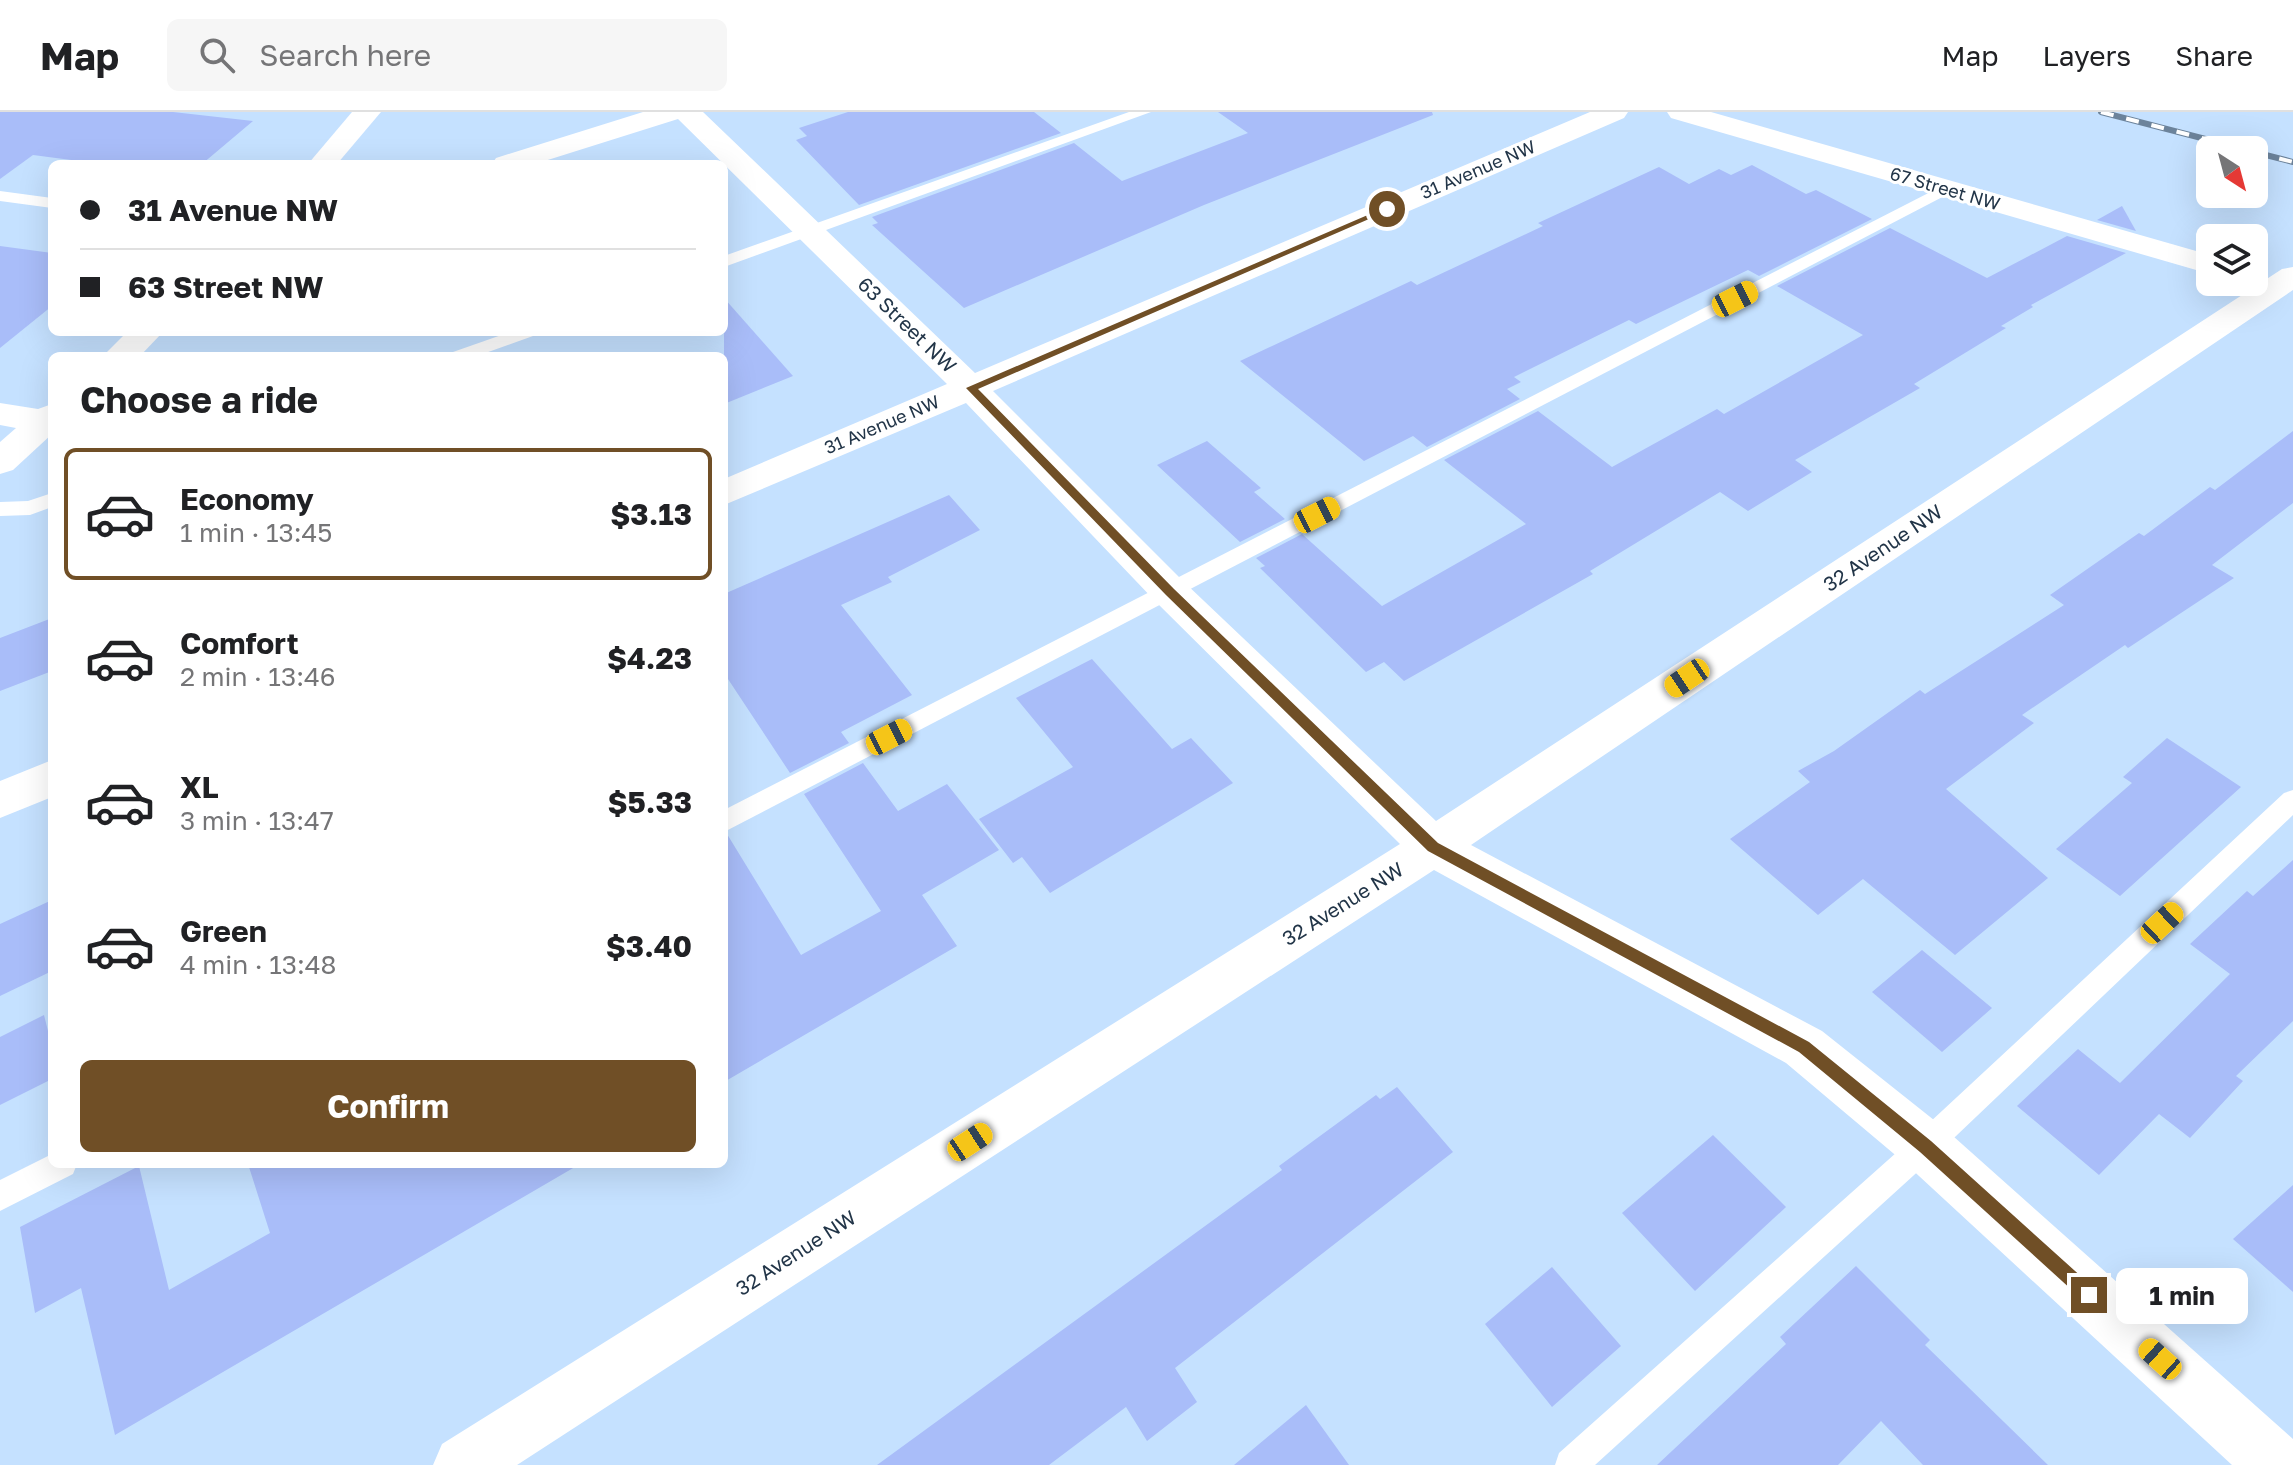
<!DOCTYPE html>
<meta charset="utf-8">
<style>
body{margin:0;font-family:"Golos Text",sans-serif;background:#f6f6f6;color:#202124;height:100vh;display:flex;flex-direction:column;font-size:30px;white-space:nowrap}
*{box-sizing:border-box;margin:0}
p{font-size:26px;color:#757577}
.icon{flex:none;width:44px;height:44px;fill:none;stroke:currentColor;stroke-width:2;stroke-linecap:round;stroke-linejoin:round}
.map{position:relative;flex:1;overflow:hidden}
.side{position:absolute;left:48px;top:240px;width:680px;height:816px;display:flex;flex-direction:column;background:#fff;border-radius:12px;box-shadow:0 8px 32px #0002}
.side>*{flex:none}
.banner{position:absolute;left:48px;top:48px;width:680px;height:176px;border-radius:12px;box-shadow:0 8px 32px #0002;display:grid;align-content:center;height:176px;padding:0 32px;background:#fff}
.needle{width:52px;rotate:144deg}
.buttons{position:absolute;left:2196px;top:24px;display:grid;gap:16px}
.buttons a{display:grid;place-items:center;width:72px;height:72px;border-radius:12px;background:#fff;box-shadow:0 8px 32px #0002;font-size:40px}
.end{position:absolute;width:36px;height:36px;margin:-18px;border:10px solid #704f26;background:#fff;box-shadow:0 0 0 4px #fff}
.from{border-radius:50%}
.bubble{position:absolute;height:56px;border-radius:12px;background:#fff;box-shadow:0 8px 32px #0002;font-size:26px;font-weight:700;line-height:56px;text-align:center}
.car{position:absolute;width:24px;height:48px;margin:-24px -12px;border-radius:10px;box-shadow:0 0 6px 2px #0007;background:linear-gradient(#f5c518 24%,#345 0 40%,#f5c518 0 76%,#345 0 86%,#f5c518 0)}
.banner b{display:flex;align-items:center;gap:28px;height:76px;font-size:30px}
.banner b+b{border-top:2px solid #e0e0e0}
.banner i{width:20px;height:20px;background:#202124}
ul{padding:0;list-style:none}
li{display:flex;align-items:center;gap:24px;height:132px;margin:0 16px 12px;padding:0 16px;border:4px solid transparent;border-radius:12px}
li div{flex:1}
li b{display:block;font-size:30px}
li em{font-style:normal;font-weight:700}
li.active{border-color:#704f26}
li>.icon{width:72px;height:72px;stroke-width:1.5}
h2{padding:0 32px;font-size:36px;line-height:96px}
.primary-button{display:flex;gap:16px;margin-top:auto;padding:16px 32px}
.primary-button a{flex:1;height:92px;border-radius:12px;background:#704f26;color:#fff;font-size:32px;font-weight:700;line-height:92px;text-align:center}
header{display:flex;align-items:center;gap:48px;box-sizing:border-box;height:112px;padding:0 40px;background:#fff;border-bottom:2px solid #e0e0e0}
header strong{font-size:38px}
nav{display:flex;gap:44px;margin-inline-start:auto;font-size:28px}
.search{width:560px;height:72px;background:#f6f6f6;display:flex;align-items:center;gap:20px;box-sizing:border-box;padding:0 28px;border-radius:12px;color:#757577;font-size:30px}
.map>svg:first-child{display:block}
.building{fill:#a9bdf9}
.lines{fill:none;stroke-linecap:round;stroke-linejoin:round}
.lane{fill:#fff;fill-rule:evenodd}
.street{fill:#fff;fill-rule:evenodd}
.rail-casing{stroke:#6c839b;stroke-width:6}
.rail{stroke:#fff;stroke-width:4;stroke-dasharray:13;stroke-linecap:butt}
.route{fill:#704f26}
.labels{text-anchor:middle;stroke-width:6;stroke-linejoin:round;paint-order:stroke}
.far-street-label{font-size:18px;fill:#223548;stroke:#fff}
.street-label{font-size:20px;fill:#223548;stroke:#fff}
</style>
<header>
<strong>Map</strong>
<div class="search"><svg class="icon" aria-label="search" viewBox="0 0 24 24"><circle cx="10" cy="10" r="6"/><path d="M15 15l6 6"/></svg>Search here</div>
<nav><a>Map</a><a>Layers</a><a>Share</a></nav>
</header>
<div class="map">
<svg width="2293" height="1353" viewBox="0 0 2293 1353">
<rect width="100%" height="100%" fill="#c5e1ff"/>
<g class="building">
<path d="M0 0H173L253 9 202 52H102L33 43 0 67Z"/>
<path d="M848 0H1034L1061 21 859 93 796 28 807 24 799 16Z"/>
<path d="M1218 0H1432L1433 3 1204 93 964 196 872 113 878 111 872 105 1074 31 1122 69 1248 21Z"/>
<path d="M1752 53 1806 82 1816 78 1872 107 1759 164 1748 158 1636 212 1629 208 1514 265 1521 270 1507 277 1520 287 1427 335 1413 324 1364 349 1240 249 1411 169 1417 173 1543 114 1538 111 1659 55 1689 72 1719 57 1731 63Z"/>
<path d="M2122 94 2136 119 2097 108Z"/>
<path d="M1890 116 1987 166 2067 124 2126 141 2031 193 2033 195 2001 214 2006 216 1914 272 1920 276 1795 348 1812 360 1748 399 1720 380 1590 459 1593 462 1404 569 1384 550 1366 560 1260 456 1265 454 1256 446 1302 422 1382 494 1526 412 1444 348 1538 299 1612 355 1717 297 1724 302 1863 223 1777 174Z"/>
<path d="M0 134 52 141V194L0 236Z"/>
<path d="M724 186 793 264 724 292Z"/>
<path d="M2293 319V391L2212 453 2234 466 2128 536 2125 533 2022 603 2034 611 1946 677 2048 766 1955 843 1863 767 1818 803 1730 727 1810 670 1798 659 1834 639 1920 578 1925 582 2064 493 2050 483 2139 421 2144 424 2210 375 2215 378Z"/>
<path d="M1207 329 1261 376 1254 380 1285 407 1240 430 1157 353Z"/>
<path d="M949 383 980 418 888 465 892 470 841 493 912 583 841 620 849 631 790 661 724 561V482Z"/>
<path d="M52 506V559L0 579V526Z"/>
<path d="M1092 547 1172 637 1191 626 1233 671 1050 781 1022 745 1013 751 979 707 1073 655 1016 586Z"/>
<path d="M2167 626 2241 675 2120 784 2056 737 2132 671 2123 665Z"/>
<path d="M863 651 898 699 947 672 999 738 922 783 957 834 724 970V723L727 722 801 843 881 799 804 682Z"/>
<path d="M2293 748V909L2236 964 2243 969 2190 1026 2159 1002 2099 1063 2017 994 2078 937 2120 971 2230 862 2190 832 2247 779 2253 784Z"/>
<path d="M52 788V859L0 884V812Z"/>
<path d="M1922 838 1992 896 1942 940 1872 880Z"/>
<path d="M44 903 52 935V967L0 993V925Z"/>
<path d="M1397 975 1453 1040 1175 1256 1197 1290 1147 1329 1126 1295 1049 1353H877L1282 1058 1279 1054 1376 983 1380 987Z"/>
<path d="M1713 1023 1786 1095 1695 1179 1622 1101Z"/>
<path d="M248 1052H580L115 1323 81 1176 35 1201 20 1115 139 1054 169 1178 270 1121Z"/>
<path d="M2293 1073V1180L2233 1127Z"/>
<path d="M1856 1154 1930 1228 1925 1233 2048 1353H1923L1881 1309 1838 1353H1657L1786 1232 1780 1225Z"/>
<path d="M1552 1155 1621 1234 1552 1295 1485 1212Z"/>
<path d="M1306 1293 1349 1353H1234Z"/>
</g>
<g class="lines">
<g class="lane">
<path d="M1129 0H1151L724 155V144Z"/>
<path d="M1946 72 1954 77 1952 80 724 720V698Z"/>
<path d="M0 79 52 86V96L0 89Z"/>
<path d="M510 220H536L533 224 477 244H450L453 240Z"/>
<path d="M52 381V395L30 403 0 404V390L28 389Z"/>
<path d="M2293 678V703L1935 1044 1595 1353H1555L1559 1341 1915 1024 2284 681Z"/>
<path d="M52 1042V1052H77L73 1062 0 1099V1068Z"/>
</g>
<g class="street">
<path d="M352 0H381L337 52H308Z"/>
<path d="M643 0H703L975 261 1590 0H1628L1624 6 993 279 1184 470 1436 709 2282 157 2293 155V178L1471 733 1822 919 1944 1016 2293 1327V1353H2232L1906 1052 1786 951 1434 758 517 1353H433L442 1332 1400 732 1156 490 966 291 724 393V367L947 272 678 7 535 52H492L496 46Z"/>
<path d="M1667 0H1711L2210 143V162L1671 6Z"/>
<path d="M127 220H163L140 244H103Z"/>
<path d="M0 291 38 297 52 292V322L13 358 0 362V330L16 316 0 313Z"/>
<path d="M52 648V685L0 706V669Z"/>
</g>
<g class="rail-casing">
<g id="rail">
<path d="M2101 0 2248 38"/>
<path d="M2254 40 2293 50"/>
</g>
</g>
<use href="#rail" class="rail"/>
</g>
<path class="route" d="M1384 96 1392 97 978 277 1174 477 1438 731 1809 930 1931 1029 2095 1177 2098 1183 2095 1189 2089 1191 2084 1189 1920 1040 1799 940 1428 739 1166 483 966 276Z"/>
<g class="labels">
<g class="far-street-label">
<text transform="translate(1478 58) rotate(-23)" y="6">31 Avenue NW</text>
<text transform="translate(1945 77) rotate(16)" y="6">67 Street NW</text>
<text transform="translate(882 313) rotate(-23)" y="6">31 Avenue NW</text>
</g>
<g class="street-label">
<text transform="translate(907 213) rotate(44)" y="7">63 Street NW</text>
<text transform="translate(1883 436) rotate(-34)" y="7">32 Avenue NW</text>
<text transform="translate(1343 792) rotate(-32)" y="7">32 Avenue NW</text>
<text transform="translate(796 1141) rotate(-33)" y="7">32 Avenue NW</text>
</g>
</g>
</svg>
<div class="buttons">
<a><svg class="needle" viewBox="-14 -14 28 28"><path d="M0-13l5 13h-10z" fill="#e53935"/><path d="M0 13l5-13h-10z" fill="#757577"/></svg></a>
<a><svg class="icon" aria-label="layers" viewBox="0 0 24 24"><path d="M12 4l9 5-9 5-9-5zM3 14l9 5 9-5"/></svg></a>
</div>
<i class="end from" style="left:1387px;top:97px"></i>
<i class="end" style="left:2089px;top:1183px"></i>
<div class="bubble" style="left:2116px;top:1156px;width:132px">1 min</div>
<i class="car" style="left:1735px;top:187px;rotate:63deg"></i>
<i class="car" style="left:1317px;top:403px;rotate:63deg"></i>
<i class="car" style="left:1687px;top:566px;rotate:236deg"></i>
<i class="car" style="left:889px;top:625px;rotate:63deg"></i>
<i class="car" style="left:2162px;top:811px;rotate:47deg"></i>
<i class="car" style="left:970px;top:1030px;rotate:57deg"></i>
<i class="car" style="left:2160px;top:1247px;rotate:312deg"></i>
<div class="banner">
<b><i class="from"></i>31 Avenue NW</b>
<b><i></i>63 Street NW</b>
</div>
<section class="side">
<h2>Choose a ride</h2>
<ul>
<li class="active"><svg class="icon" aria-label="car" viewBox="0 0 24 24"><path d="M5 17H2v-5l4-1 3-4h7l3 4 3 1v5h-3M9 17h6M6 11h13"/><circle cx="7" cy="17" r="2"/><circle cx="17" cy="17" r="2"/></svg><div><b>Economy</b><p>1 min · 13:45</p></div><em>$3.13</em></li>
<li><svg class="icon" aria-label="car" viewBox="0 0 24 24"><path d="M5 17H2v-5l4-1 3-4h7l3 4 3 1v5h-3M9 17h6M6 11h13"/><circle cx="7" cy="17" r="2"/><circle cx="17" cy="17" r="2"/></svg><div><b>Comfort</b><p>2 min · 13:46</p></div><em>$4.23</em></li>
<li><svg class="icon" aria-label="car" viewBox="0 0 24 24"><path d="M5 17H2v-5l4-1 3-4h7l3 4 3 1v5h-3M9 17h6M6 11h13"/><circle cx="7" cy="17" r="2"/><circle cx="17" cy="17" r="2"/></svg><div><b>XL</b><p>3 min · 13:47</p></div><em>$5.33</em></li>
<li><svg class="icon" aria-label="car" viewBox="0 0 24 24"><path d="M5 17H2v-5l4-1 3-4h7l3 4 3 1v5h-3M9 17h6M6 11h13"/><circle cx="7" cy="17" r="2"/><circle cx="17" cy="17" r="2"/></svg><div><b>Green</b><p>4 min · 13:48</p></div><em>$3.40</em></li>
</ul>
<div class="primary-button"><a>Confirm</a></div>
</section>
</div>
